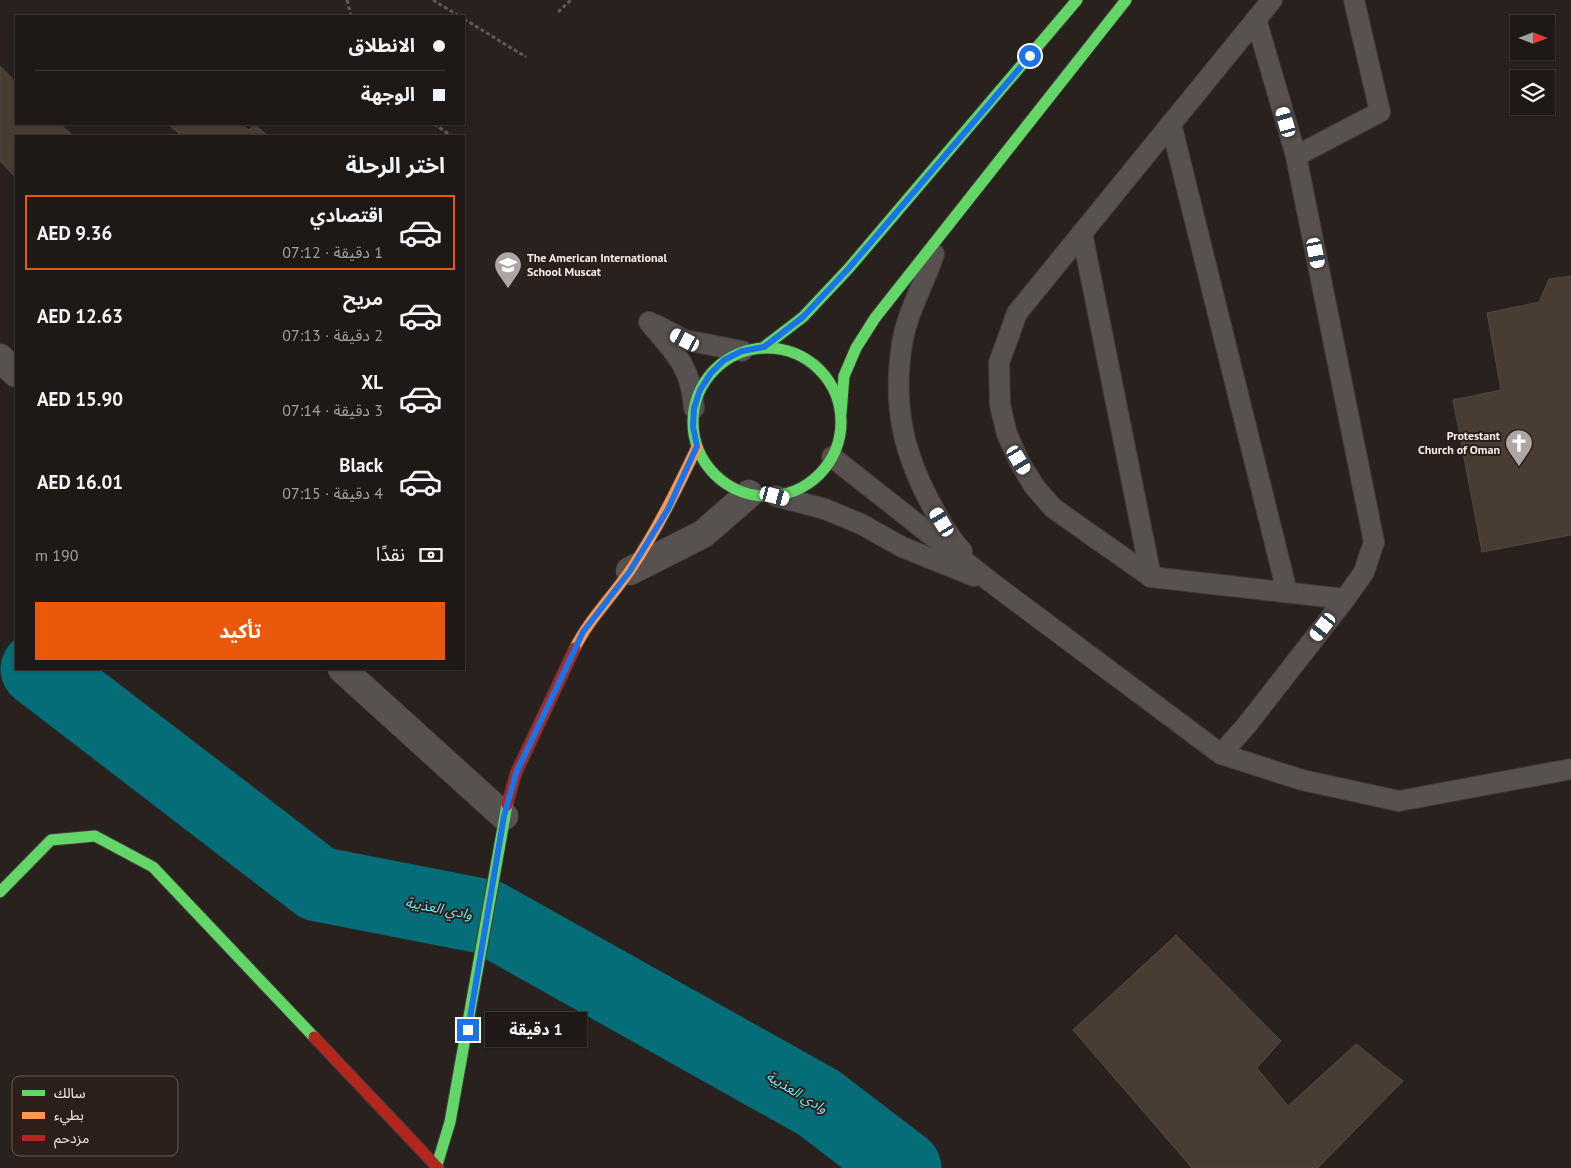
<!DOCTYPE html>
<html lang="ar">
<meta charset="utf-8">
<style>
body{margin:0;font-family:"PT Sans","Noto Sans Arabic",sans-serif;background:#26221f;color:#f1f3f6;direction:rtl;height:100vh;display:flex;flex-direction:column;font-size:19px;white-space:nowrap}
*{box-sizing:border-box;margin:0}
p{font-size:16px;color:#a1a0a1}
.icon{flex:none;width:28px;height:28px;fill:none;stroke:currentColor;stroke-width:2;stroke-linecap:round;stroke-linejoin:round}
.map{position:relative;flex:1;overflow:hidden;direction:ltr}
.side{position:absolute;left:15px;top:135px;width:450px;height:535px;display:flex;flex-direction:column;background:#1e1916;border-radius:0px;box-shadow:0 1px 4px #0004,0 0 0 1px #3c3835;direction:rtl}
.side>*{flex:none}
.hud{position:absolute;left:15px;top:15px;width:450px;height:110px;border-radius:0px;box-shadow:0 1px 4px #0004,0 0 0 1px #3c3835;direction:rtl;display:grid;align-content:center;height:110px;padding:0 20px;background:#1e1916}
.needle{width:32px;rotate:90deg}
.buttons{position:absolute;left:1510px;top:15px;display:grid;gap:10px}
.buttons a{display:grid;place-items:center;width:45px;height:45px;border-radius:0px;background:#1e1916;box-shadow:0 1px 4px #0004,0 0 0 1px #3c3835;font-size:25px}
.end{position:absolute;width:22px;height:22px;margin:-11px;border:6px solid #1a73e8;background:#fff;box-shadow:0 0 0 2px #fff}
.from{border-radius:50%}
.bubble{position:absolute;height:35px;border-radius:0px;background:#1e1916;box-shadow:0 1px 4px #0004,0 0 0 1px #3c3835;font-size:16px;font-weight:700;line-height:35px;text-align:center;direction:rtl}
.car{position:absolute;width:15px;height:30px;margin:-15px -8px;border-radius:6px;box-shadow:0 0 4px 1px #0007;background:linear-gradient(#fff 24%,#345 0 40%,#fff 0 76%,#345 0 86%,#fff 0)}
.hud b{display:flex;align-items:center;gap:18px;height:48px;font-size:19px}
.hud b+b{border-top:1px solid #3c3835}
.hud i{width:12px;height:12px;background:#f1f3f6}
ul{padding:0;list-style:none}
li{display:flex;align-items:center;gap:15px;height:75px;margin:0 10px 8px;padding:0 10px;border:2px solid transparent;border-radius:0px}
li div{flex:1}
li b{display:block;font-size:19px}
li em{font-style:normal;font-weight:700}
li.active{border-color:#ea580c}
li>.icon{width:45px;height:45px;stroke-width:1.5}
h2{padding:0 20px;font-size:22px;line-height:60px}
.pay{display:flex;align-items:center;gap:12px;height:55px;padding:0 20px;font-size:19px}
.pay p{margin-inline-start:auto}
.primary-button{display:flex;gap:10px;margin-top:auto;padding:10px 20px}
.primary-button a{flex:1;height:58px;border-radius:0px;background:#ea580c;color:#fff;font-size:20px;font-weight:700;line-height:58px;text-align:center}
.map>svg:first-child{display:block}
.lines{fill:none;stroke-linecap:round;stroke-linejoin:round}
.river{stroke:#046d77;stroke-width:75}
.building{fill:#493d33;stroke:#4f4946}
.lane-casing{stroke:#423c3a;stroke-width:22}
.street-casing{stroke:#423c3a;stroke-width:29}
.fast-casing{stroke:#423c3a;stroke-width:13}
.slow-casing{stroke:#423c3a;stroke-width:13}
.jam-casing{stroke:#423c3a;stroke-width:13}
.path{stroke:#5e5856;stroke-width:3;stroke-dasharray:4 2.5;stroke-linecap:butt}
.lane{stroke:#57514f;stroke-width:20}
.street{stroke:#57514f;stroke-width:28}
.fast{stroke:#63d668;stroke-width:11}
.slow{stroke:#ff974d;stroke-width:11}
.jam{stroke:#b3261e;stroke-width:11}
.route{stroke:#1a73e8;stroke-width:6}
.labels{text-anchor:middle;stroke-width:4;stroke-linejoin:round;paint-order:stroke}
.poi-label{font-size:12px;font-weight:bold;fill:#f6edea;stroke:#2c1f1a;text-anchor:start}
.water-label{font-size:14px;font-style:italic;fill:#6be8f6;stroke:#2c1f1a}
.key{fill:#2c1f1a;stroke:#695d58;stroke-width:1}
.key-label{font-size:14px;fill:#f6edea}
</style>
<div class="map">
<svg width="1571" height="1168" viewBox="0 0 1571 1168">
<rect width="100%" height="100%" fill="#28211e"/>
<g class="lines">
<path class="river" d="M38 669 318 884 487 917 819 1103 904 1168"/>
</g>
<g class="building">
<path d="M0 66 16 82V124H60L73 136H16V178L0 161Z"/>
<path d="M172 124H241L249 130 254 124 268 136H182L170 126Z"/>
<path d="M1571 276V535L1482 552 1453 400 1501 390 1487 313 1539 302 1549 279Z"/>
<path d="M1176 935 1281 1041 1257 1068 1288 1106 1356 1044 1403 1081 1318 1168H1192L1073 1030Z"/>
</g>
<g class="lines">
<g class="lane-casing">
<g id="lane">
<path d="M1272 0 1017 313 999 363 1000 405 1007 434 1019 461 1034 486 1053 508 1151 577 1345 599"/>
<path d="M1171 124 1287 592"/>
<path d="M1296 156 1380 112 1354 0"/>
<path d="M1082 233 1151 577"/>
<path d="M934 254C924 285 907 312 902 344 892 408 904 457 936 513 943 525 951 540 962 551"/>
<path d="M649 322C675 353 691 366 694 408"/>
<path d="M656 325 685 340 742 351"/>
<path d="M832 457 992 583 1221 754 1246 726 1345 599 1364 572 1374 542 1296 156 1256 19"/>
<path d="M775 496 825 509 861 524 902 547 974 576"/>
<path d="M1221 754 1302 780 1399 801 1571 769"/>
</g>
</g>
<g class="street-casing">
<g id="street">
<path d="M0 358 16 373"/>
<path d="M630 571 703 534 749 494"/>
<path d="M342 669 504 816"/>
</g>
</g>
<g class="fast-casing">
<g id="fast">
<path d="M764 347 803 317 849 268 1077 0"/>
<circle cx="767" cy="422" r="74"/>
<path d="M841 413 844 376 856 348 875 318 1126 0"/>
<path d="M0 892 51 840 95 836 153 867 314 1037"/>
<path d="M436 1168 450 1122 507 805"/>
</g>
</g>
<g class="slow-casing">
<path id="slow" d="M575 648C589 619 613 596 631 569 657 530 677 489 697 447"/>
</g>
<g class="jam-casing">
<g id="jam">
<path d="M507 805 516 773 575 648"/>
<path d="M314 1037 438 1168"/>
</g>
</g>
<g class="path">
<path d="M347 0 351 16"/>
<path d="M433 0 459 16"/>
<path d="M558 12 571 0"/>
<path d="M464 19 526 57"/>
<path d="M434 124 452 136"/>
</g>
<use href="#lane" class="lane"/>
<use href="#street" class="street"/>
<use href="#fast" class="fast"/>
<use href="#slow" class="slow"/>
<use href="#jam" class="jam"/>
</g>
<g class="lines">
<path class="route" d="M468 1030 504 816 516 773 583 632 630 571 668 509 697 446 693 427 694 408 700 390 711 373 724 360 742 351 764 347 803 317 849 268 1030 56"/>
</g>
<defs>
<g id="school-pin" transform="scale(1.4375)"><path d="M0 17L-7.5 6A9.5 9.5 0 1 1 7.5 6Z" fill="#aea6a3" stroke="#2c1f1a"/><path d="M0-5L7-2L0 1L-7-2ZM-4 1L0 2.5L4 1V4Q0 6-4 4Z" fill="#fff"/></g>
<g id="church-pin" transform="scale(1.4375)"><path d="M0 17L-7.5 6A9.5 9.5 0 1 1 7.5 6Z" fill="#aea6a3" stroke="#2c1f1a"/><path d="M-1.2-6h2.4v3.5h3.3v2.4h-3.3V6h-2.4V-.1h-3.3v-2.4h3.3Z" fill="#fff"/></g>
</defs>
<g fill-rule="evenodd">
<use href="#school-pin" x="508" y="265"/>
<use href="#church-pin" x="1519" y="443"/>
</g>
<g class="labels">
<g class="poi-label">
<text x="527" y="262">The American International<tspan x="527" dy="14">School Muscat</tspan></text>
<text x="1500" y="440" text-anchor="end">Protestant<tspan x="1500" dy="14">Church of Oman</tspan></text>
</g>
<g class="water-label">
<text transform="translate(439 908) rotate(11)" y="5">وادي العذيبة</text>
<text transform="translate(797 1092) rotate(31)" y="5">وادي العذيبة</text>
</g>
</g>
<rect x="12" y="1076" width="166" height="80" rx="8" class="key"/>
<rect x="22" y="1090" width="23" height="6" fill="#63d668"/>
<rect x="22" y="1112" width="23" height="7" fill="#ff974d"/>
<rect x="22" y="1135" width="23" height="6" fill="#b3261e"/>
<g class="key-label">
<text x="54" y="1098">سالك</text>
<text x="54" y="1120">بطيء</text>
<text x="54" y="1143">مزدحم</text>
</g>
</svg>
<div class="buttons">
<a><svg class="needle" viewBox="-14 -14 28 28"><path d="M0-13l5 13h-10z" fill="#e53935"/><path d="M0 13l5-13h-10z" fill="#a1a0a1"/></svg></a>
<a><svg class="icon" aria-label="layers" viewBox="0 0 24 24"><path d="M12 4l9 5-9 5-9-5zM3 14l9 5 9-5"/></svg></a>
</div>
<i class="end from" style="left:1030px;top:56px"></i>
<i class="end" style="left:468px;top:1030px"></i>
<div class="bubble" style="left:485px;top:1012px;width:102px">1 دقيقة</div>
<i class="car" style="left:1286px;top:122px;rotate:344deg"></i>
<i class="car" style="left:1316px;top:253px;rotate:169deg"></i>
<i class="car" style="left:685px;top:340px;rotate:297deg"></i>
<i class="car" style="left:1019px;top:460px;rotate:149deg"></i>
<i class="car" style="left:775px;top:496px;rotate:105deg"></i>
<i class="car" style="left:942px;top:522px;rotate:329deg"></i>
<i class="car" style="left:1323px;top:627px;rotate:218deg"></i>
<div class="hud">
<b><i class="from"></i>الانطلاق</b>
<b><i></i>الوجهة</b>
</div>
<section class="side">
<h2>اختر الرحلة</h2>
<ul>
<li class="active"><svg class="icon" aria-label="car" viewBox="0 0 24 24"><path d="M5 17H2v-5l4-1 3-4h7l3 4 3 1v5h-3M9 17h6M6 11h13"/><circle cx="7" cy="17" r="2"/><circle cx="17" cy="17" r="2"/></svg><div><b>اقتصادي</b><p>1 دقيقة · 07:12</p></div><em>AED 9.36</em></li>
<li><svg class="icon" aria-label="car" viewBox="0 0 24 24"><path d="M5 17H2v-5l4-1 3-4h7l3 4 3 1v5h-3M9 17h6M6 11h13"/><circle cx="7" cy="17" r="2"/><circle cx="17" cy="17" r="2"/></svg><div><b>مريح</b><p>2 دقيقة · 07:13</p></div><em>AED 12.63</em></li>
<li><svg class="icon" aria-label="car" viewBox="0 0 24 24"><path d="M5 17H2v-5l4-1 3-4h7l3 4 3 1v5h-3M9 17h6M6 11h13"/><circle cx="7" cy="17" r="2"/><circle cx="17" cy="17" r="2"/></svg><div><b>XL</b><p>3 دقيقة · 07:14</p></div><em>AED 15.90</em></li>
<li><svg class="icon" aria-label="car" viewBox="0 0 24 24"><path d="M5 17H2v-5l4-1 3-4h7l3 4 3 1v5h-3M9 17h6M6 11h13"/><circle cx="7" cy="17" r="2"/><circle cx="17" cy="17" r="2"/></svg><div><b>Black</b><p>4 دقيقة · 07:15</p></div><em>AED 16.01</em></li>
</ul>
<div class="pay"><svg class="icon" aria-label="cash" viewBox="0 0 24 24"><path d="M3 7h18v10H3z"/><circle cx="12" cy="12" r="2"/></svg>نقدًا<p>190 m</p></div>
<div class="primary-button"><a>تأكيد</a></div>
</section>
</div>
